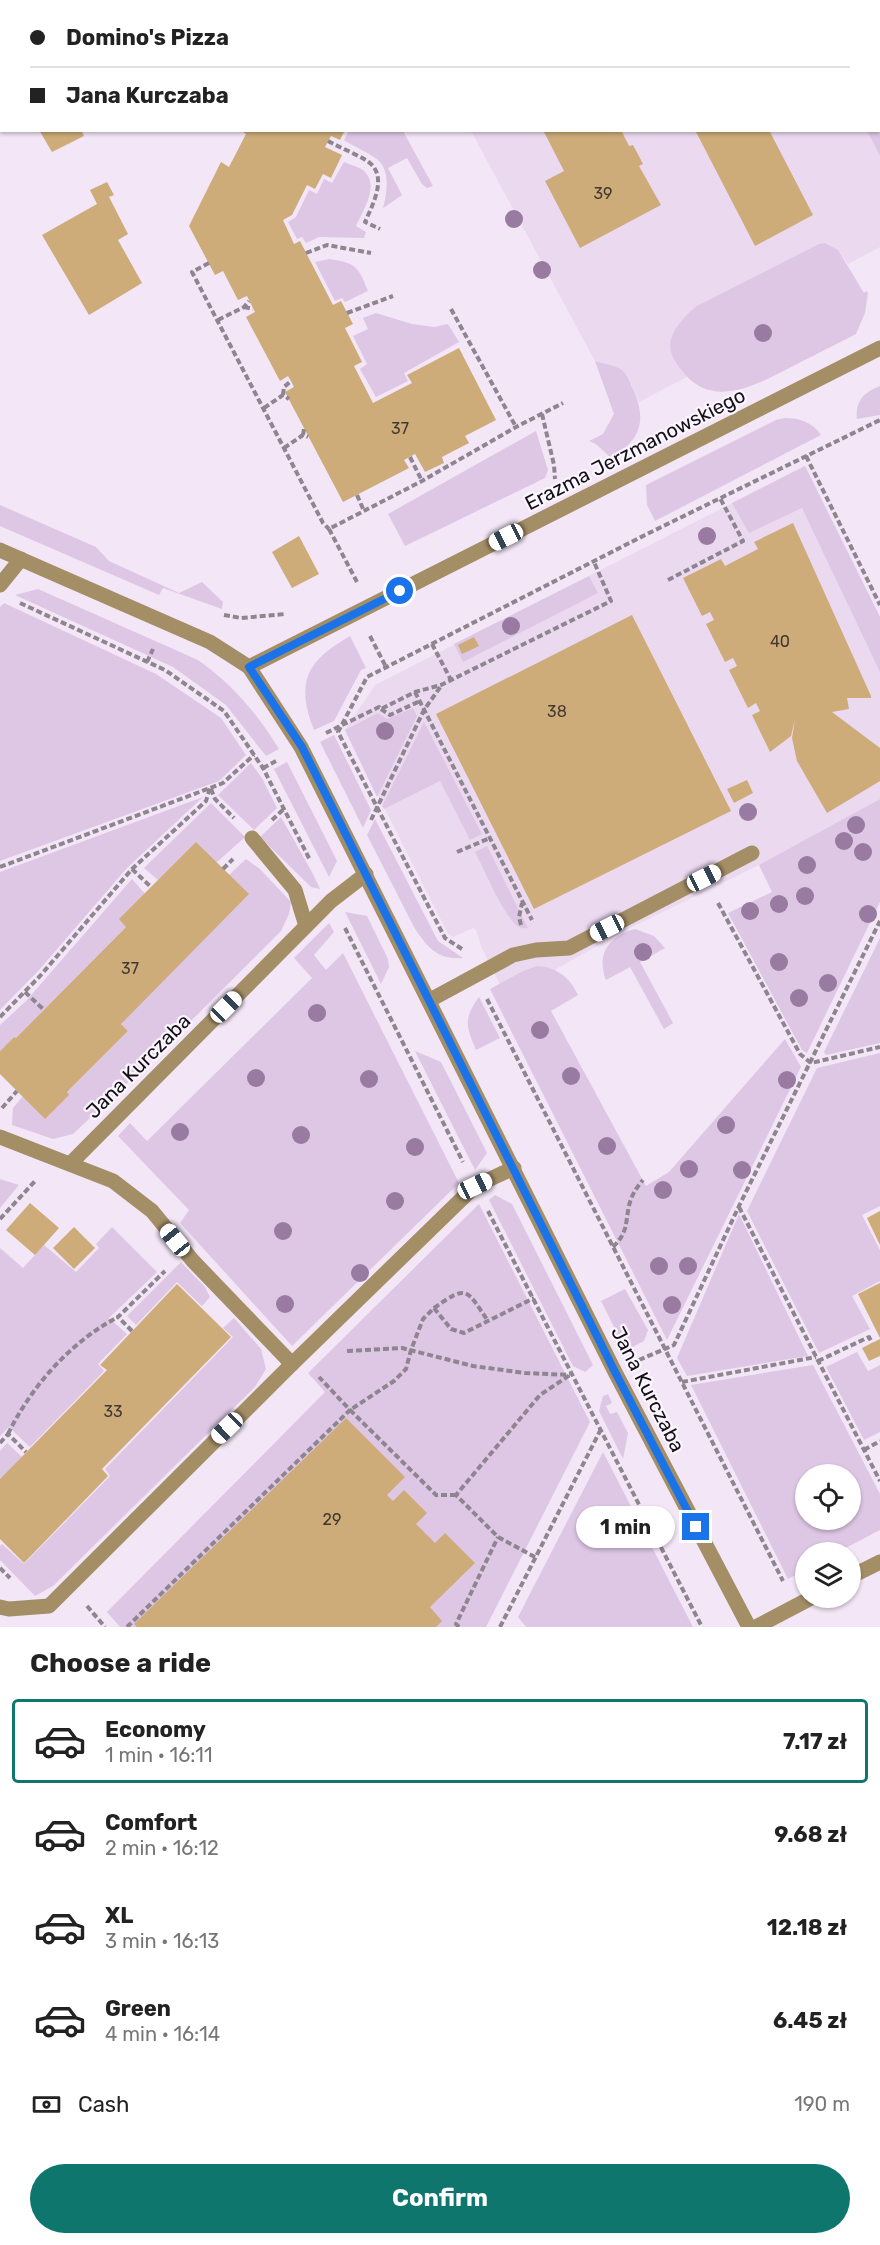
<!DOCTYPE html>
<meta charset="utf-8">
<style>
body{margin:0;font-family:Rubik,sans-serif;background:#f6f6f6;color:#222;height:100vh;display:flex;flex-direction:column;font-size:22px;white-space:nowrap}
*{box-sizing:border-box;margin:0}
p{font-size:20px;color:#767676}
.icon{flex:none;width:33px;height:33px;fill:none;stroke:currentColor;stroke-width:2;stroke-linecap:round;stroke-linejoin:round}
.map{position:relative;height:1627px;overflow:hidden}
.sheet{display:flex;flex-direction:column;background:#fff;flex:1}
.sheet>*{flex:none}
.banner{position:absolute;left:0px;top:0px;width:880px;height:132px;box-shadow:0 2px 4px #0004;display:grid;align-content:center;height:132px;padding:0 30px;background:#fff}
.tools{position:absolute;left:795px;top:1464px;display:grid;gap:12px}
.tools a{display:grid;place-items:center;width:66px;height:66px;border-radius:50%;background:#fff;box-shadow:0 2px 4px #0004;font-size:30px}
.end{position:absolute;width:27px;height:27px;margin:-14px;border:8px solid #1a73e8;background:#fff;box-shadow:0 0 0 3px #fff}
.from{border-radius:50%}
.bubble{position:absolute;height:42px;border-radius:21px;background:#fff;box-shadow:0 2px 4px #0004;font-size:20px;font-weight:700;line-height:42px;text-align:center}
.car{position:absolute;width:18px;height:36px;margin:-18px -9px;border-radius:8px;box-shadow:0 0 4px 2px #0007;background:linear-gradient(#fff 24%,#345 0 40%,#fff 0 76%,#345 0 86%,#fff 0)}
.banner b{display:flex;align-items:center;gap:21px;height:57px;font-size:22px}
.banner b+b{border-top:2px solid #e0e0e0}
.banner i{width:15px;height:15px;background:#222}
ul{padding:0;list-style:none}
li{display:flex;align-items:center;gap:18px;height:84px;margin:0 12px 9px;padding:0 18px;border:3px solid transparent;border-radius:6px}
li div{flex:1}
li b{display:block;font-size:22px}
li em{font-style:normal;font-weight:700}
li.current{border-color:#0f766e}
li>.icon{width:54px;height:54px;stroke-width:1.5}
h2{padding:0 30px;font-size:27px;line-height:72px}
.pay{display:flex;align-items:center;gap:15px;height:66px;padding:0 30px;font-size:22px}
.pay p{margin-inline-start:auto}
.action{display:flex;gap:12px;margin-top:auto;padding:12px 30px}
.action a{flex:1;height:69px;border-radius:36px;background:#0f766e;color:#fff;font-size:24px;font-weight:700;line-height:69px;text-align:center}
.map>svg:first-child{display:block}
.built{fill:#ebd9f0}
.green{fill:#dec7e5;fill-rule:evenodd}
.building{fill:#cdac7a}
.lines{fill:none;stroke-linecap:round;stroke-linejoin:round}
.path{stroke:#8e8590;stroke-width:4;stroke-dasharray:6 3;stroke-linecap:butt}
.service{stroke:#a38e66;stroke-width:15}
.minor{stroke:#a38e66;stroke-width:15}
.tree{fill:#997aa1}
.route{stroke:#1a73e8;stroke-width:8}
.labels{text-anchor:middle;stroke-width:4.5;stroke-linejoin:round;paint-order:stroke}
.number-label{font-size:16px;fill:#443830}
.street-label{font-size:20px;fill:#161117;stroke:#fbf6fd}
</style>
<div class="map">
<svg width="880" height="1627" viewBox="0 0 880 1627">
<rect width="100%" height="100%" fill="#f3e6f6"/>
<g class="built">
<path d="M525 0H806V1L522 2Z"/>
<path d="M471 131H867L880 156V247L848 264 838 250 671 353 687 377 639 402 631 383 621 370 595 361Z"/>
<path d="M805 466 880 617V799L759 865 624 931 511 994 500 985 481 946 476 930 473 928 453 937 448 934 345 730 375 685Z"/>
</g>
<g class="green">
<path d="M879 64 880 67V156L867 131 879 130Z"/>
<path d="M349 131H403L433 186 427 188 422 184 407 158 388 168 402 195 383 208C387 195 390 173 380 162 374 155 353 146 344 140Z"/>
<path d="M344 162C350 165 361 167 365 172 379 187 363 211 356 226L366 232 364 238 319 237 306 243 302 237 297 239 288 222 296 217 309 190 317 194 324 179 332 183Z"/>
<path d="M825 243 838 250 864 293 866 291 868 293 865 313 856 334C836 344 815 355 795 365 760 383 714 411 683 372 678 366 673 359 671 352 666 335 685 315 697 306L819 244Z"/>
<path d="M329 259C356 263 358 266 368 291L345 302 342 298 335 301 315 262Z"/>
<path d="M376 313 412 324 434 327 448 324 459 342 404 373 408 381 376 397 360 369 367 364 353 336 368 329 363 318Z"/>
<path d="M595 361C603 364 615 365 622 370 628 375 631 385 634 391 647 422 640 442 610 457L596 444 589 441 603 434 614 414Z"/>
<path d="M880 386V415L857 419C855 401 864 392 880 386Z"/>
<path d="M785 418C800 418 812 422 821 435L655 521 647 505 646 485 776 420Z"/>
<path d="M536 431 548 470 545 478 405 546 388 514Z"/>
<path d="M805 466 880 617V672L802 508 749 533 732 503Z"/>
<path d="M0 505 96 547 109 561 179 593 202 582 223 602 222 609 163 588 159 595 0 526Z"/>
<path d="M589 576 598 593 463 662 454 644Z"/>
<path d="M38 589 198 660C232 684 257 713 279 749L266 756 226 705 173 667 15 595Z"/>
<path d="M4 603 156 674 221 718 246 755 219 781 0 861V607Z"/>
<path d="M350 636 366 668 361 670 334 721 314 730C295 681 307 661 350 636Z"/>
<path d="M413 708 417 716 377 797 345 730 378 713 387 719Z"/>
<path d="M424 722 482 834 470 840 440 781 384 809 382 806Z"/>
<path d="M334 735 371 810 363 828 320 742Z"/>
<path d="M287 762 337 861 329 877 274 769Z"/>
<path d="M251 763 262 778 277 808 254 830 218 795Z"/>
<path d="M203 797 127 868 39 970 0 1010V872Z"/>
<path d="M880 799V902L807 1053 802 1050 728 913 772 892 759 865Z"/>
<path d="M211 803 245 837 216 863 158 880 144 868Z"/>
<path d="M281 817 313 874 320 889 311 887 260 837Z"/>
<path d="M375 819 438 941 463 958C437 960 427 947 414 927L367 835Z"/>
<path d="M487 846 528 928C523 929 519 928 515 924 501 910 485 871 475 852Z"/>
<path d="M246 859 260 869 291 902 289 914 281 931 150 1062 73 1134 53 1139 12 1125 13 1108 23 1096 67 1092 128 1031 121 1024 229 875Z"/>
<path d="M132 879 145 894 126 927 16 1038 14 1037 0 1051V1025L26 1001Z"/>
<path d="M345 912 367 916 388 959 389 967 381 984Z"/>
<path d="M329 923 334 932 314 955 326 970 343 953 459 1183 292 1346 180 1223 189 1210 118 1136 130 1123 147 1141 312 978 294 958Z"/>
<path d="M635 929 654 936 665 948 640 962 673 1023 664 1029 630 967 606 980C596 954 609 936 635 929Z"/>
<path d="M880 938V1043L826 1055 824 1052Z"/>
<path d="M537 966C556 967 570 977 578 995L551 1011 646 1186 669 1172 785 1039 801 1067 667 1340 490 989 523 971Z"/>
<path d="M479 997 500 1038 476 1050C466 1026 463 1019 479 997Z"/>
<path d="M415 1051 441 1062 487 1153 475 1170Z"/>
<path d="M880 1053V1206L862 1215 880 1250V1281L852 1296 870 1329 819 1353 747 1211 817 1068Z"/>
<path d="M0 1179 19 1185 0 1208Z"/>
<path d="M495 1195 512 1204 593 1365 585 1372 573 1366 489 1200Z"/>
<path d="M479 1204 590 1422 486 1627H120L107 1612 325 1392 308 1373Z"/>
<path d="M739 1214 808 1356 687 1376 677 1358Z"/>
<path d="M112 1227 157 1272 109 1318 127 1334 98 1364 104 1371 30 1447 9 1427 0 1436V1248L23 1268 44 1245 76 1272 99 1248 96 1244Z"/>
<path d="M181 1262 205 1287 210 1297 202 1306 177 1282 136 1325 127 1316Z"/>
<path d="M625 1289 648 1330 644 1341 621 1353 612 1335 614 1327 601 1301Z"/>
<path d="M234 1318 261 1349 266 1369 255 1387 53 1586 35 1596 0 1560V1546L2 1544 24 1564 110 1476 105 1469 233 1337 223 1328Z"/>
<path d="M857 1352 868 1371 880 1365V1432L864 1440 826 1367Z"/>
<path d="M813 1365 880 1494V1530L838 1552H806L805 1570 788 1579 691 1385ZM850 1474V1520H806V1474Z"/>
<path d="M608 1394 612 1403 606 1406 610 1414 617 1412 628 1433 623 1459 599 1411 603 1396Z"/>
<path d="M7 1443 22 1457 0 1479V1451Z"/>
<path d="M603 1452 693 1627H526L518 1617Z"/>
</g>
<g class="building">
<path d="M39 130H81L84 136 52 152Z"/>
<path d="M240 130H345L340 140 331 136 325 147 342 155 331 178 323 174 315 189 307 185 292 215 283 220 294 244 300 241 333 305 341 301 353 324 345 328 362 362 354 366 373 403 412 383 407 375 459 348 496 420 465 436 469 443 442 457 444 463 425 472 415 454 404 460 409 468 343 502 285 392 294 387 291 381 288 376 280 381 246 317 255 312 247 296 238 300 223 271 215 275 189 226 221 162 229 167 246 134Z"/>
<path d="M543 130H621L629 146 633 145 643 164 639 166 661 205 580 248 545 181 564 171Z"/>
<path d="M695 130H769L813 215 755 246Z"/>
<path d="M107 182 114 195 109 197 128 234 118 240 142 283 89 315 42 235 97 204 90 190Z"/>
<path d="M793 523 871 696V698H847L849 709 832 712 880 748V781L827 813 797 761 792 738 795 719 791 736 770 752 752 715 760 711 756 703 748 708 729 670 737 666 733 658 725 662 706 624 714 620 710 612 702 616 683 578 721 559 725 566 758 549 754 542Z"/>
<path d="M299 536 319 574 292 588 272 552Z"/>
<path d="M632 615 731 811 534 909 436 714Z"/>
<path d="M474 637 479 646 462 654 458 645Z"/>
<path d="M747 780 753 793 734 803 727 789Z"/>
<path d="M196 842 249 894 121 1024 128 1031 67 1092 69 1095 45 1119 0 1074V1051L14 1037 16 1038 126 927 119 919Z"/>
<path d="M30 1203 59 1228 35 1255 6 1230Z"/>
<path d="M880 1211V1245L867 1218Z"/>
<path d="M74 1227 95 1248 74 1269 53 1248Z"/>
<path d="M880 1283V1338L858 1294Z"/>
<path d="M177 1284 231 1337 102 1469 108 1476 24 1563 0 1539V1479L107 1370 100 1365Z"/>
<path d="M880 1339V1356L869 1361 862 1348Z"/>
<path d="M346 1418 405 1477 387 1495 393 1501 404 1490 427 1513 416 1524 435 1543 445 1533 475 1563 430 1607 442 1621 436 1627H137L134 1624Z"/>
</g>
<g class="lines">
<g class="path">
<path d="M328 141C338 147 364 157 371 164 387 179 372 206 365 222L380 229"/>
<path d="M306 253 327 245 371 253"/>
<path d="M209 263 192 272 323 523 329 529"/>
<path d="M244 307 253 309"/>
<path d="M451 309 516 427"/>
<path d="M347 313 393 296"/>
<path d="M218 320 244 307 249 301"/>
<path d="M283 395 284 387 291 381"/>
<path d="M264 408 283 395 289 399"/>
<path d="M542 414 554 465 555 479"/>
<path d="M303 435 304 429"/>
<path d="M284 448 303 435 308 437"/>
<path d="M806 456 880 605"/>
<path d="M410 457 422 481"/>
<path d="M357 495 364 511"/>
<path d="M668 580 743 541 720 498"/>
<path d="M357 582 329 529 422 481 516 427 563 403"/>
<path d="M20 603 165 670 224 711 263 768 310 860"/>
<path d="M224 615 241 618 285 614"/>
<path d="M370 636 386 667"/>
<path d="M432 644 451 680"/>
<path d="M147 662 153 649"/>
<path d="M415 692 532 920"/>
<path d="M381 709 390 715 420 701"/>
<path d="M326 733 379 707 381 709 415 692 441 685 611 601 594 562"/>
<path d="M263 768 276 761"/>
<path d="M211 789 215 799 234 818"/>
<path d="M272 820 285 808"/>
<path d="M371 820 424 710 441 686"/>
<path d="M457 852 490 838"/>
<path d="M0 867 210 788 223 783 254 755"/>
<path d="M132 869 151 887"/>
<path d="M223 869 233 859"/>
<path d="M718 903 800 1054 811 1063 880 1047"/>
<path d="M521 925 519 917 522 903"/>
<path d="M345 928 463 1162"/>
<path d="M462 949 445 938 338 732 367 677 645 535 880 420"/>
<path d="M25 992 44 1010"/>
<path d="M487 999 783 1581"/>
<path d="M0 1017 40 976 132 869 206 801 210 788"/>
<path d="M2 1108 17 1091"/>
<path d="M739 1207 880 1481"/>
<path d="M488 1211 702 1627"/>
<path d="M0 1219 36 1180"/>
<path d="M613 1247C628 1232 625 1225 629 1206 631 1196 636 1188 643 1180"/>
<path d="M434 1308C468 1284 466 1289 488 1321"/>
<path d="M132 1331 118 1317 165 1271"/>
<path d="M347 1351 402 1348 473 1366 525 1373 570 1375"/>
<path d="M639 1360 674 1345 739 1206 880 921"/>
<path d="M818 1361 869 1337 872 1343"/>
<path d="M682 1382 816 1357"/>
<path d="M8 1434C31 1387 70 1342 118 1317"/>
<path d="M0 1443 8 1434 26 1452"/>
<path d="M864 1450 880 1441"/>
<path d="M456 1495H436L350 1410 394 1381 406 1369 411 1350 423 1319 434 1308 451 1329 464 1333 534 1298"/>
<path d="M535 1557 498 1537 456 1495 540 1395 570 1375"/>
<path d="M0 1568 10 1578"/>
<path d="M87 1606 105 1627"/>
<path d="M127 1627 350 1410 319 1377"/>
<path d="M459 1627 456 1624 498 1537"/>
<path d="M500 1627 600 1431"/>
</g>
<g class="service">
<path d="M870 0 871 2"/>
<path d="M879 19 880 21"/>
<path d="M252 838 295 890 306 926"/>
<path d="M430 1000 513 955 536 950 569 948 752 853"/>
<path d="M0 1137 113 1181 152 1211 193 1261 292 1364"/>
<path d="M70 1164 331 901 366 874"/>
<path d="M850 1577 880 1562"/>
<path d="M0 1607 9 1609 49 1606 292 1364 475 1186 514 1168"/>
<path d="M756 1627 811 1598"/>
</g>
<g class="minor">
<path d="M0 550 210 642 249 667 880 348"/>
<path d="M0 585 21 559"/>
<path d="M249 667 301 747 615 1372 749 1627"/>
</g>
</g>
<g class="tree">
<circle cx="514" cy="219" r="9"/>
<circle cx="542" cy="270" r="9"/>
<circle cx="763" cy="333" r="9"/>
<circle cx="707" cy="536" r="9"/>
<circle cx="511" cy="626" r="9"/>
<circle cx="385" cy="731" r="9"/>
<circle cx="748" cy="812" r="9"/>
<circle cx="856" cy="825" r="9"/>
<circle cx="844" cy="841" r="9"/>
<circle cx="863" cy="852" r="9"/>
<circle cx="807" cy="865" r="9"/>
<circle cx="805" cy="896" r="9"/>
<circle cx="779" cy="904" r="9"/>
<circle cx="750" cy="911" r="9"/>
<circle cx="868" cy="914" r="9"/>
<circle cx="643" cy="952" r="9"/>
<circle cx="779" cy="962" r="9"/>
<circle cx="828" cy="983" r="9"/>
<circle cx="799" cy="998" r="9"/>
<circle cx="317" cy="1013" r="9"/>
<circle cx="540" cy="1030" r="9"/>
<circle cx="571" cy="1076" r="9"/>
<circle cx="256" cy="1078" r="9"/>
<circle cx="369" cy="1079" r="9"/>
<circle cx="787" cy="1080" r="9"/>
<circle cx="726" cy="1125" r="9"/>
<circle cx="180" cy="1132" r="9"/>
<circle cx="301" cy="1135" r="9"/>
<circle cx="607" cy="1146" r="9"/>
<circle cx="415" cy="1147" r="9"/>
<circle cx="689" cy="1169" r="9"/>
<circle cx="742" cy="1170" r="9"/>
<circle cx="663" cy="1190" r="9"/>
<circle cx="395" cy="1201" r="9"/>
<circle cx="283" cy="1231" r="9"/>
<circle cx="659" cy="1266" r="9"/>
<circle cx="688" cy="1266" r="9"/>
<circle cx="360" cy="1273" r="9"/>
<circle cx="285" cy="1304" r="9"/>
<circle cx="672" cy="1305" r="9"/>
</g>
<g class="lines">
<path class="route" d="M400 591 249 667 302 747 615 1372 696 1527"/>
</g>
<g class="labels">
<g class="number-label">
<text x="603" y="199">39</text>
<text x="400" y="434">37</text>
<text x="780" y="647">40</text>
<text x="557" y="717">38</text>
<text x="130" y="974">37</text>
<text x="113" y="1417">33</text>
<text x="332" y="1525">29</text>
</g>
<g class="street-label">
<text transform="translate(635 449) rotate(-27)" y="7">Erazma Jerzmanowskiego</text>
<text transform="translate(138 1066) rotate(-45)" y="7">Jana Kurczaba</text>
<text transform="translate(648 1389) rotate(63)" y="7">Jana Kurczaba</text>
</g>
</g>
</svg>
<div class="tools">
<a><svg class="icon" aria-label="locate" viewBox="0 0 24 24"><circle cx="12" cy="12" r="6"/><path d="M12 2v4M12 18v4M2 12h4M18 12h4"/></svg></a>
<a><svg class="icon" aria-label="layers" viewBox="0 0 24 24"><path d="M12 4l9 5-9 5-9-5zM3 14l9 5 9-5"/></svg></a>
</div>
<i class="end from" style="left:400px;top:591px"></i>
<i class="end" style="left:696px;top:1527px"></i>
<div class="bubble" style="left:576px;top:1506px;width:99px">1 min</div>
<i class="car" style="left:506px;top:537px;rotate:243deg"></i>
<i class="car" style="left:704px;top:878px;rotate:63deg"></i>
<i class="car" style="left:607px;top:928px;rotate:243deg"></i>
<i class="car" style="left:226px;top:1007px;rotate:45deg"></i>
<i class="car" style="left:475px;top:1186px;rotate:65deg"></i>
<i class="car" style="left:175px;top:1240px;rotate:321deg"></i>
<i class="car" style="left:227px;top:1428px;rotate:226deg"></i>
<div class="banner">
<b><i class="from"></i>Domino's Pizza</b>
<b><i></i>Jana Kurczaba</b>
</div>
</div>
<section class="sheet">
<h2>Choose a ride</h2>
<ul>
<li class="current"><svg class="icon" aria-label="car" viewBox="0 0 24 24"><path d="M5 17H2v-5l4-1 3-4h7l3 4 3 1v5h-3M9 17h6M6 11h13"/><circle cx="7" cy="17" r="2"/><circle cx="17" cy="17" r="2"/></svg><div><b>Economy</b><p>1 min · 16:11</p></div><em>7.17 zł</em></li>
<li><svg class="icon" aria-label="car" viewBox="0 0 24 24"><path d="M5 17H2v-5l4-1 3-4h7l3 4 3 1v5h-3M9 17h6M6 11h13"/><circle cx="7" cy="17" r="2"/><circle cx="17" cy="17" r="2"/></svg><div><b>Comfort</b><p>2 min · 16:12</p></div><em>9.68 zł</em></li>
<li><svg class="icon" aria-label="car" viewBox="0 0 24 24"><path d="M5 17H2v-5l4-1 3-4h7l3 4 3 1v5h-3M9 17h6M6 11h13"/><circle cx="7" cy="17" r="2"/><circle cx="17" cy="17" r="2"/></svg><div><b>XL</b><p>3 min · 16:13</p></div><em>12.18 zł</em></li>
<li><svg class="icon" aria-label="car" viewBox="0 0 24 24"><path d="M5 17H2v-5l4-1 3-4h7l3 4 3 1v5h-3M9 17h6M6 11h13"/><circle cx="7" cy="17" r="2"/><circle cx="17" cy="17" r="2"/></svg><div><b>Green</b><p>4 min · 16:14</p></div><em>6.45 zł</em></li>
</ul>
<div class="pay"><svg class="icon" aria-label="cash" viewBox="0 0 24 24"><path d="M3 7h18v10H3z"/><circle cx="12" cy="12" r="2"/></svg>Cash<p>190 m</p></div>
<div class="action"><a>Confirm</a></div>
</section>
